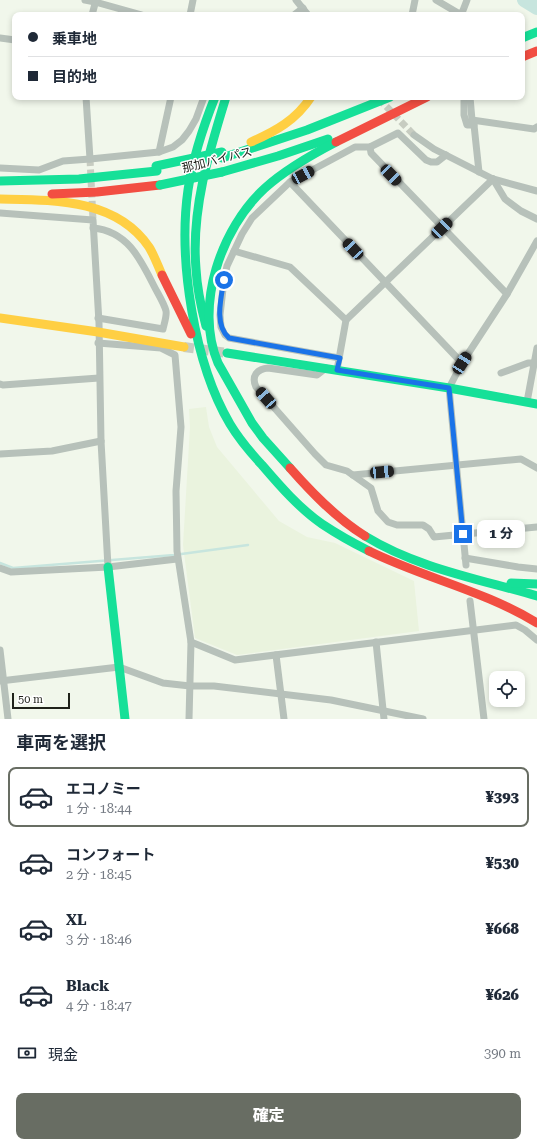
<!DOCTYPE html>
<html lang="ja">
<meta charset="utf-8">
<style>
body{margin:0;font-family:"Roboto Serif","Noto Sans JP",serif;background:#f6f6f7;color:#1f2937;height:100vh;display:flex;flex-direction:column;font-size:15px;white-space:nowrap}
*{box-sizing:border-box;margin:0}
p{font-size:13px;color:#747a83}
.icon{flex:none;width:22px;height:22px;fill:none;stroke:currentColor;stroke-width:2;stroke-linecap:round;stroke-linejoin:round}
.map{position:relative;height:719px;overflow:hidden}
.side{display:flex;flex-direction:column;background:#fff;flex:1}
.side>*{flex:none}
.hud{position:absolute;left:12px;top:12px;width:513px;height:88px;border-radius:8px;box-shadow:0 2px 6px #0003;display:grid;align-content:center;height:88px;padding:0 16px;background:#fff}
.tools{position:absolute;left:489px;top:671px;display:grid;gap:8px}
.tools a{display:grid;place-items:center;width:36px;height:36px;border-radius:8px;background:#fff;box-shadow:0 2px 6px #0003;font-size:20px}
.scale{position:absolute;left:12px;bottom:10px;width:58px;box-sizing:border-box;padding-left:4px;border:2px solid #1f221a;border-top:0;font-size:11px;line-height:14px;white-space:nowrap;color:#1f221a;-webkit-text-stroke:3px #fff;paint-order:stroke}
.end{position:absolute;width:18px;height:18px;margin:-9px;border:5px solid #1a73e8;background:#fff;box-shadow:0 0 0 2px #fff}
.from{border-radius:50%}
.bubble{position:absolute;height:28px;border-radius:8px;background:#fff;box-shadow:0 2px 6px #0003;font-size:13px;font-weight:800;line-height:28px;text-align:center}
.car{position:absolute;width:12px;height:24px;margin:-12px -6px;border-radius:5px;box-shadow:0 0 3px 1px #0007;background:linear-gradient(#222 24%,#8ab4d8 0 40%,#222 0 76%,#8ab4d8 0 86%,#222 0)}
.hud b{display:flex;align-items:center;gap:14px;height:38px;font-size:15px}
.hud b+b{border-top:1px solid #e0e1e3}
.hud i{width:10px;height:10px;background:#1f2937}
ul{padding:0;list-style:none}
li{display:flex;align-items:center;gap:12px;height:60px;margin:0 8px 6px;padding:0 8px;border:2px solid transparent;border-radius:8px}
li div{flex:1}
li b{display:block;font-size:15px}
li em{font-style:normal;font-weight:800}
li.on{border-color:#686d63}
li>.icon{width:36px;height:36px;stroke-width:1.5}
h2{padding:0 16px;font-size:18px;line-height:48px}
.pay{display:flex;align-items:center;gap:10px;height:44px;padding:0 16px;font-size:15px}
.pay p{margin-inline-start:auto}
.primary-button{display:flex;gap:8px;margin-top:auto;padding:8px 16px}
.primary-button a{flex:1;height:46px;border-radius:8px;background:#686d63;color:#fff;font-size:16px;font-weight:800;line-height:46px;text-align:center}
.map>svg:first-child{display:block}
.built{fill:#eaf3de}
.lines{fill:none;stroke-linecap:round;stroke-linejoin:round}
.stream{stroke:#c7e5de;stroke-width:2.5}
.river{stroke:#c7e5de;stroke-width:14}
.street-tunnel{stroke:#c7ccc1;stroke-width:7;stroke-dasharray:7 3.5;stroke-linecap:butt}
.secondary-tunnel{stroke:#c7ccc1;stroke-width:10;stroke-dasharray:10 5;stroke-linecap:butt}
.street{stroke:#b7c1ba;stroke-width:7}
.fast{stroke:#16e098;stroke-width:9}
.slow{stroke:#ffcf43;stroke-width:9}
.jam{stroke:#f24e42;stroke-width:9}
.fast-bridge{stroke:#16e098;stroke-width:9}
.route{stroke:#1a73e8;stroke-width:5}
.labels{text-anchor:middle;stroke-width:3;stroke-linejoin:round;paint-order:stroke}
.street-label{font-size:12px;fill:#1f221a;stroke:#fff}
</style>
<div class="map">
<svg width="537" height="719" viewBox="0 0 537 719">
<rect width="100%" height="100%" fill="#f1f7eb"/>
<path class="built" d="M206 407 209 427 217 447 279 521 307 537 335 543 414 581 419 631 237 655 195 638 183 545 190 427 189 409Z"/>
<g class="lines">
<path class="stream" d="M0 563 13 568 174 555 248 545"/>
<path class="river" d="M524 0 537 8"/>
<g class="street-tunnel">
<path d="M379 99 414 135"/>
<path d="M90 159 93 220"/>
</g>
<path class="secondary-tunnel" d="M184 347 227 353"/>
<g class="street">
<path d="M85 0 95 2 142 15"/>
<path d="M296 0 308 15"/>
<path d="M436 0 458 13H462L467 0"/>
<path d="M92 15 96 0"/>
<path d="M190 15 193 0"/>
<path d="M294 15 303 8"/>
<path d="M412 15 415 0"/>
<path d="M0 38 15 40"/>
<path d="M86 97 90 159"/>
<path d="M464 97V115L467 125H474"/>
<path d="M470 97 472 120 474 125 479 172"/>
<path d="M472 120 534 129 537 127"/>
<path d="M414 135 434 149 493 179 537 191"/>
<path d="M370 147 371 153 507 294"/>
<path d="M159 152 171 97"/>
<path d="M0 168 39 170 63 161 90 159 159 152 173 147 182 140 189 131 196 119 204 97"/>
<path d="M493 179 505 199 521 211 537 219"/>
<path d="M290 182 462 363 507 294 537 241"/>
<path d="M0 213 93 220 99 323 101 441 108 567"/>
<path d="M93 228C127 231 140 258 154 286 158 294 164 303 166 311 167 316 164 324 163 329L98 318"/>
<path d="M234 251 290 267 346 320"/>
<path d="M98 343 161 348 175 355 181 427 176 491 177 551 191 642 235 660 516 625 525 630 537 640"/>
<path d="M339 358 229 338 225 335 221 327 220 315 224 280 227 266 242 234 252 218 290 182 355 147H370L398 133 426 160 431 162H437L446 155"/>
<path d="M462 363 449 388 466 565"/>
<path d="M326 368 317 375 268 368C257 369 251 376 256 387L315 454 326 465 347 471 371 488 378 511 388 522 397 525H423L429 529 434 537 537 527"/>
<path d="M337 370 346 320 493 179"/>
<path d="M501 373 528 363H537"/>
<path d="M0 384 3 385 99 378"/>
<path d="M527 402 537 348"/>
<path d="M0 454 52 451 101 441"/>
<path d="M353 475 521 459 537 468"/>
<path d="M465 558 518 567 537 569"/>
<path d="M0 568 11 572 108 567 177 559"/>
<path d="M470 601 484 719"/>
<path d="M376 642 384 719"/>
<path d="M0 650 8 719"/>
<path d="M276 655 284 719"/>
<path d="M0 681 119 667 163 683 190 686H214L331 700 423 719"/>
<path d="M189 719 191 642"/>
</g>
<g class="fast">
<path d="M522 38 537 32"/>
<path d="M215 97C203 127 193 157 188 190 178 260 194 363 230 424 239 439 250 452 262 465 280 486 299 508 322 524 337 534 353 543 369 551"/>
<path d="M222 158 307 130 390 97"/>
<path d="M222 172 278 156 328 139"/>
<path d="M0 181 79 179 157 171"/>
<path d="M206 326C201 307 197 288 196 269 191 210 209 152 226 97"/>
<path d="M227 353 449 388 537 404"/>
<path d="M290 468 263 438 252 423 218 363C194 306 221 228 265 188 286 169 311 155 336 142"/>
<path d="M365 536C417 568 479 579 537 596"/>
<path d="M108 567 125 719"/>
<path d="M511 583 537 584"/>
</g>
<g class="slow">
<path d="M251 142C276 131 296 120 311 97"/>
<path d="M0 199C52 200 116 198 149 247 154 255 158 266 162 275"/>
<path d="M0 318 98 332 184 347"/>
</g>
<g class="jam">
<path d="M522 57 537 51"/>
<path d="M336 142 427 97"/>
<path d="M52 194 97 192 160 185"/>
<path d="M162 275 191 334"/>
<path d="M290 468C312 493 336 518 365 536"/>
<path d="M369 551C424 578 485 591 537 623"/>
</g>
<g class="fast-bridge">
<path d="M156 166 222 152"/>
<path d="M160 185 222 172"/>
</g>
</g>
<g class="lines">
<path class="route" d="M224 280C221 298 214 325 229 338L340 358 337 370 449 388 463 534"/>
</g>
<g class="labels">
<g class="street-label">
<text transform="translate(217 160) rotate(-14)" y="4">那加バイパス</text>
</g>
</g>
</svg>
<div class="tools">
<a><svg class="icon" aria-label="locate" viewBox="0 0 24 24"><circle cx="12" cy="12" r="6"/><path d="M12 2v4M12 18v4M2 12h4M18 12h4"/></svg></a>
</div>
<div class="scale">50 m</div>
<i class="end from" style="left:224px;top:280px"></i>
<i class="end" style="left:463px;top:534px"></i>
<div class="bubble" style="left:477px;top:520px;width:48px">1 分</div>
<i class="car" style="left:303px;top:175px;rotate:62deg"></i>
<i class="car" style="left:391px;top:175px;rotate:136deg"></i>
<i class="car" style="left:442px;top:228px;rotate:46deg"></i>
<i class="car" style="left:353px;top:249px;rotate:317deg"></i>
<i class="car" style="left:462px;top:363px;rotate:33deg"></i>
<i class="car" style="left:266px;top:398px;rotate:319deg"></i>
<i class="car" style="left:382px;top:472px;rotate:85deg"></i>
<div class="hud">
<b><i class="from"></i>乗車地</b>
<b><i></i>目的地</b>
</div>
</div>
<section class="side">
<h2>車両を選択</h2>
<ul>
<li class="on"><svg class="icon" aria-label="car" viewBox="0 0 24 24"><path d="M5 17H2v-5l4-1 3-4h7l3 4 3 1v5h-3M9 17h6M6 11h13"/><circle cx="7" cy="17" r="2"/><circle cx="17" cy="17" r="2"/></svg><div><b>エコノミー</b><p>1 分 · 18:44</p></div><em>¥393</em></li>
<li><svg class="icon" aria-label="car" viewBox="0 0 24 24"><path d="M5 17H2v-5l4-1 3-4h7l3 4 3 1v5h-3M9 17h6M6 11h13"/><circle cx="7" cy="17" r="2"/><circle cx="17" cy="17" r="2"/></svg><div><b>コンフォート</b><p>2 分 · 18:45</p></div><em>¥530</em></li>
<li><svg class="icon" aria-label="car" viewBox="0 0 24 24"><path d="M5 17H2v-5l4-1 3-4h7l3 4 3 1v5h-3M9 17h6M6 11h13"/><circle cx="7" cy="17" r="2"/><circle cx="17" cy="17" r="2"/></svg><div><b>XL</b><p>3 分 · 18:46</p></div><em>¥668</em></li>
<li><svg class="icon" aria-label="car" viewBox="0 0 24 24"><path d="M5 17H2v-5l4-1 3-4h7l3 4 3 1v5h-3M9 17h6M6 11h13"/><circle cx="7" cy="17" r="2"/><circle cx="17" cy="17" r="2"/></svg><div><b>Black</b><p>4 分 · 18:47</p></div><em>¥626</em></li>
</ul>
<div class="pay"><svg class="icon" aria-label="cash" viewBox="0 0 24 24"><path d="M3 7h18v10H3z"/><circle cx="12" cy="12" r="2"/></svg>現金<p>390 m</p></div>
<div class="primary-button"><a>確定</a></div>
</section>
